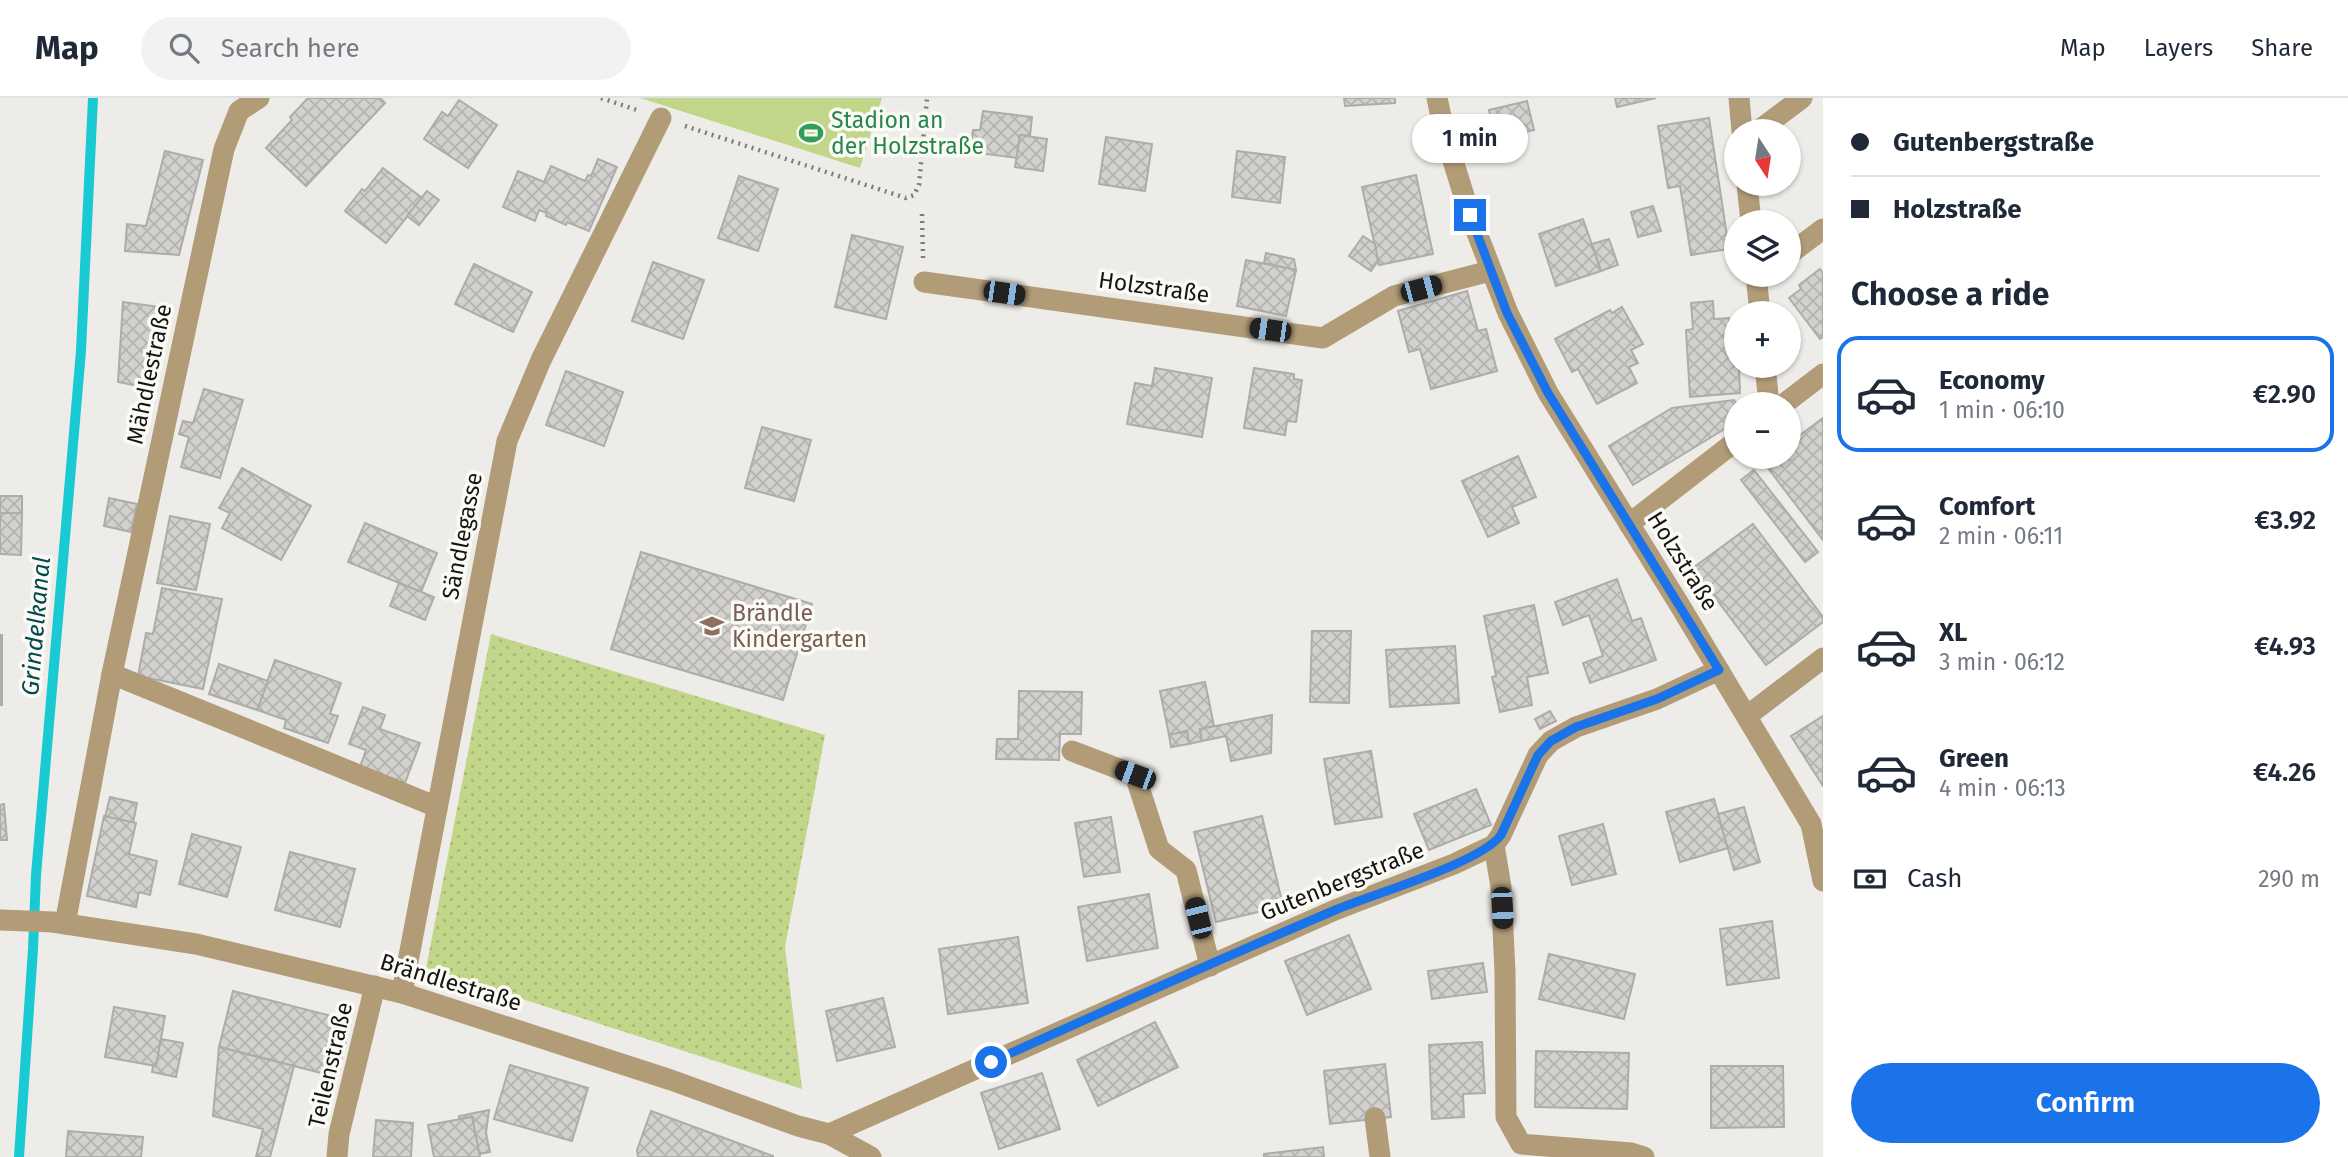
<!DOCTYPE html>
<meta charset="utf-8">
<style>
body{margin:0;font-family:"Fira Sans",sans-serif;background:#f2f2f3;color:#1f2937;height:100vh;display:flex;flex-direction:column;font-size:26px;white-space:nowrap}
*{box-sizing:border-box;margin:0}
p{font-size:23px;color:#747a83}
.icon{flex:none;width:38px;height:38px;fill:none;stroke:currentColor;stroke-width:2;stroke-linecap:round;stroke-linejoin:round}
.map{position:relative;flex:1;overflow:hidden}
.details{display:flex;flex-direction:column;background:#fff;width:525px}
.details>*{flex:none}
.top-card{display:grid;align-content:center;height:154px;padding:0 28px;background:#fff}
.needle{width:46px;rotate:168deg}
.buttons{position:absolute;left:1724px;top:21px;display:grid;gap:14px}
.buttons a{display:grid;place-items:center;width:77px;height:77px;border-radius:50%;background:#fff;box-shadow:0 2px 5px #0004;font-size:35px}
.end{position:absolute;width:32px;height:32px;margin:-16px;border:9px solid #1a73e8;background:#fff;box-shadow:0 0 0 4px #fff}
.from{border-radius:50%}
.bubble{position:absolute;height:49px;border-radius:24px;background:#fff;box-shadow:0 2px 5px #0004;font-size:23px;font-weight:600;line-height:49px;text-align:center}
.car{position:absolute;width:21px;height:42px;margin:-21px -10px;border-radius:9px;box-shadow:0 0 5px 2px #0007;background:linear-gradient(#222 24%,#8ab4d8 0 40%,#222 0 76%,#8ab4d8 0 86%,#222 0)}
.top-card b{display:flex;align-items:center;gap:24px;height:66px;font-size:26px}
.top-card b+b{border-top:2px solid #e0e1e3}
.top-card i{width:18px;height:18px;background:#1f2937}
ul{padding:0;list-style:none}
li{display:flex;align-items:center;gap:21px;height:116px;margin:0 14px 10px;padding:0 14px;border:4px solid transparent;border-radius:21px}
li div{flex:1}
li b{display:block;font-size:26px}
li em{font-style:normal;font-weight:600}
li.selected{border-color:#1a73e8}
li>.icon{width:63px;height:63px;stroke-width:1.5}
h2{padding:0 28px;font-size:32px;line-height:84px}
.pay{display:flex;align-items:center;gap:18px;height:77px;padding:0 28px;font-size:26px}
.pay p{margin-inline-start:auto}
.primary-button{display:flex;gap:14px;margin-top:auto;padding:14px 28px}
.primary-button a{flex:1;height:80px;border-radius:42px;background:#1a73e8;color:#fff;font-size:28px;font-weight:600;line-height:80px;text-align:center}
header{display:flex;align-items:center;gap:42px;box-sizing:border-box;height:98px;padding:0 35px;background:#fff;border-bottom:2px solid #e0e1e3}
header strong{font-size:33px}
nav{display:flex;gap:38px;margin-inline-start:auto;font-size:24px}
.search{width:490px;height:63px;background:#f2f2f3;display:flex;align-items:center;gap:18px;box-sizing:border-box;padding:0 24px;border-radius:38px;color:#747a83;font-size:26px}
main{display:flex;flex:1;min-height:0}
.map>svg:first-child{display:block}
.grass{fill:url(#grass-dots)}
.garden{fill:#c2d68a}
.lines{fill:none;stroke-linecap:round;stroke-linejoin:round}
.stream{stroke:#1acad2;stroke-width:10}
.building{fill:url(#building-cross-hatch);stroke:#adaca8;stroke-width:2}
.path{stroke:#7e7d7a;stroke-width:4.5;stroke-dasharray:2 5;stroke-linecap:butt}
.minor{stroke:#b19c77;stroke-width:21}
.route{stroke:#1a73e8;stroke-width:9}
.labels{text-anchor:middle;stroke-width:7;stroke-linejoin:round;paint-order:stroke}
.leisure-label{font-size:23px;fill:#27864d;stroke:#fbfaf5;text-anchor:start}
.street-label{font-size:23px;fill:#141412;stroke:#fbfaf5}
.education-label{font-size:23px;fill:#785e54;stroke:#fbfaf5;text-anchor:start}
.water-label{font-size:24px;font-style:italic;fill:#00494c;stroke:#fbfaf5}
</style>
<header>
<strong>Map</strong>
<div class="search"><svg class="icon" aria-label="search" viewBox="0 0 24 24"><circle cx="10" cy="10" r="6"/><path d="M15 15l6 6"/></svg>Search here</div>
<nav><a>Map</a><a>Layers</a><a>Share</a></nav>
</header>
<main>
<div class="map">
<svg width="1823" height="1059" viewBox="0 0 1823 1059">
<defs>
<pattern id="grass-dots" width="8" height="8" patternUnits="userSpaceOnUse" patternTransform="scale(1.75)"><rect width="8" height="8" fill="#c2d68a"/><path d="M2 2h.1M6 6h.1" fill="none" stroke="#a6b776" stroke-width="1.8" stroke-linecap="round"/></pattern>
<pattern id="building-cross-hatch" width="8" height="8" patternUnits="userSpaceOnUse" patternTransform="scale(1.75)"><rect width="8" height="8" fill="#d2d1cd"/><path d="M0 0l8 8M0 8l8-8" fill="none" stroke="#b3b3af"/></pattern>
</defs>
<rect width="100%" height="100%" fill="#eeece8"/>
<path class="grass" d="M491 536 825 637 785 849 802 991 426 870Z"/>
<path class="garden" d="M640 0H882L860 70Z"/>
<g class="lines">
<path class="stream" d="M19 1059 33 851 36 777 81 253 93 0"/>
</g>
<g class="building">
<path d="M308 0H380L385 5 306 88 266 50 292 22 290 19Z"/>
<path d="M1344 0H1395V5L1345 8Z"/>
<path d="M1615 0H1656L1617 9Z"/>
<path d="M459 2 497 27 468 70 424 41 442 14 448 18Z"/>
<path d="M1527 3 1534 32 1495 41 1489 12Z"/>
<path d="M983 13 1032 19 1030 38 1020 37 1017 60 970 54 973 32H980Z"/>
<path d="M1709 20 1729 151 1691 157 1680 88 1668 90 1658 28Z"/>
<path d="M1020 37 1047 41 1043 73 1015 69Z"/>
<path d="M1106 39 1152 46 1145 93 1099 86Z"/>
<path d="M165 53 203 62 179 157 125 153 127 126 146 128Z"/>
<path d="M1237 53 1285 59 1280 105 1232 99Z"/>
<path d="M598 61 617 69 589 133 567 124 566 127 546 118 547 115 539 112 535 123 503 109 518 73 544 84 551 68 585 83 588 77 591 78Z"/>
<path d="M383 70 422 100 386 145 345 113 362 91 365 93Z"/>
<path d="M1416 77 1433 156 1379 167 1362 89Z"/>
<path d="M739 78 778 91 758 153 718 140Z"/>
<path d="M427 93 439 102 419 127 407 118Z"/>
<path d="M1653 108 1661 133 1638 139 1631 114Z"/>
<path d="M1583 121 1601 173 1556 188 1539 136Z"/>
<path d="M852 137 903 149 886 221 835 209Z"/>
<path d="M1363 138 1375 146 1378 163 1371 173 1349 158Z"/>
<path d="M1609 141 1618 167 1601 173 1592 146Z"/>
<path d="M1266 155 1294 161 1296 172 1264 165Z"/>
<path d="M1246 162 1296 172 1286 218 1237 208Z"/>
<path d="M653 164 704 182 683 241 632 223Z"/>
<path d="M474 166 532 194 513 234 455 206Z"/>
<path d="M1820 171 1823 175V239L1820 241 1789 200 1801 191 1799 187Z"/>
<path d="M1467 193 1478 233 1486 231 1497 273 1431 291 1420 251 1409 254 1398 213Z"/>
<path d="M1713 203 1714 221 1729 220 1732 263 1736 262V268H1739L1740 295 1690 299 1686 232 1693 231 1691 205Z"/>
<path d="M123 204 167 210 153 275H156L153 291 118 284Z"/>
<path d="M1622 209 1643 246 1631 252 1638 265 1629 269 1637 285 1597 306 1578 271 1572 274 1555 241 1610 212 1612 215Z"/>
<path d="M1155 270 1212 280 1202 339 1127 326 1135 285 1152 288Z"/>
<path d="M1254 270 1294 276V281L1302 282 1296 324 1287 323 1285 337 1244 330Z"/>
<path d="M566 273 623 294 604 348 546 327Z"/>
<path d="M204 291 243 302 220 380 181 369 189 339 179 336 183 323 193 325Z"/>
<path d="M1734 302 1737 306 1736 324 1633 387 1609 348 1672 310Z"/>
<path d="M1823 320V442L1764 365 1772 359H1788V346Z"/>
<path d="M762 329 811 342 794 403 745 390Z"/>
<path d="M1518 358 1536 399 1512 409 1519 425 1488 439 1462 383Z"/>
<path d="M242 370 311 408 281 462 222 430 230 415 219 410Z"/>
<path d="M1754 372 1818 454 1805 464 1741 382Z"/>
<rect x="0" y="398" width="22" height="17"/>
<path d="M109 400 137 406 131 434 104 428Z"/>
<path d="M0 415H22L21 457 0 456Z"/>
<path d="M170 418 210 426 196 492 157 485Z"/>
<path d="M365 425 437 455 421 494 348 464Z"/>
<path d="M1753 426 1823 519V524L1766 567 1693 470Z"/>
<path d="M641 454 812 506 783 602 611 551Z"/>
<path d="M1617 481 1632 523 1641 520 1656 562 1590 585 1583 565 1603 558 1589 517 1563 527 1555 504Z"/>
<path d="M399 485 434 499 425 522 390 508Z"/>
<path d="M162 490 222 501 203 591 138 578 146 535 153 536Z"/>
<path d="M1534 507 1548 575 1527 579 1532 607 1500 614 1492 579 1496 578 1484 518Z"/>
<path d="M1312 533H1351L1349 605 1310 604Z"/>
<rect x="0" y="537" width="2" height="70"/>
<path d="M1455 548 1459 605 1390 609 1386 552Z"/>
<path d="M275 562 341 585 330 616 338 618 328 645 284 630 286 622 257 612Z"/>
<path d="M219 566 268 583 257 612 209 596Z"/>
<path d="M1205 584 1214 628 1200 631 1202 643 1189 646 1187 633 1169 637 1160 593Z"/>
<path d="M1019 593 1082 594 1081 636H1060L1059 662 996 661 997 641H1018Z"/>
<path d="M363 609 385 617 380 631 420 645 405 685 360 669 366 652 349 646Z"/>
<path d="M1550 613 1556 623 1540 631 1535 621Z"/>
<path d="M1272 617 1271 655 1231 663 1226 638 1202 643 1200 631Z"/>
<path d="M1823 618V688L1791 638Z"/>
<path d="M1187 633 1189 646 1171 649 1169 637Z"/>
<path d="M1371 653 1382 719 1335 726 1324 661Z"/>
<path d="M1476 691 1491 727 1429 752 1414 716Z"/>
<path d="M110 699 137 705 133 725 105 719Z"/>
<path d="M1714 701 1728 750 1680 764 1666 714Z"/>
<path d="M4 706 7 742H0V707Z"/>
<path d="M1744 709 1760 764 1734 772 1718 716Z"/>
<path d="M104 718 136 725 129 756 157 763 150 797 139 794 136 809 87 798Z"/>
<path d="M1262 718 1283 808 1216 824 1194 734Z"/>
<path d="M1111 719 1120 774 1084 779 1075 725Z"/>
<path d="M1603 726 1616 776 1572 787 1559 738Z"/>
<path d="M192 736 241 749 227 799 179 786Z"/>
<path d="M290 754 355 771 340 829 275 812Z"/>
<path d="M1149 796 1158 850 1087 863 1078 809Z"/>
<path d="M1772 823 1779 880 1727 887 1720 831Z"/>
<path d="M1349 837 1371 891 1307 917 1285 863Z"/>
<path d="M1018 839 1028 905 948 916 939 851Z"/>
<path d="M1549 856 1635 876 1624 921 1539 901Z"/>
<path d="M1483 865 1487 894 1432 901 1428 873Z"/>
<path d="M233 893 351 923 337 979 219 949Z"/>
<path d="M883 900 895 949 837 963 826 913Z"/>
<path d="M114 909 165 918 156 968 105 959Z"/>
<path d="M1155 924 1178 969 1098 1008 1077 962Z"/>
<path d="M161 941 183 945 176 979 152 974 153 968H156Z"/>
<path d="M1482 944 1485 995 1463 996 1464 1019 1432 1021 1429 947Z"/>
<path d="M219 949 294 968 270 1059H256L263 1031 213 1018Z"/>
<path d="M1536 953 1629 955 1627 1011 1535 1009Z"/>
<path d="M1385 966 1391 1019 1330 1026 1324 973Z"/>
<path d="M510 967 588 990 572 1043 494 1021Z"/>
<path d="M1711 968H1783L1784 1029 1711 1030Z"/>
<path d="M1042 975 1060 1031 999 1051 981 995Z"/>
<path d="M489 1012 486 1035 490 1054 479 1056 472 1019 459 1021V1018Z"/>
<path d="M651 1013 773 1058V1059H638L637 1052Z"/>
<path d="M472 1019 480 1059H434L428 1027Z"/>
<path d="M376 1022 413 1025 411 1059H373Z"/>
<path d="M68 1033 143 1039 141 1059H66Z"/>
<path d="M1323 1049 1324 1059H1264V1056Z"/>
</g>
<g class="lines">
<g class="path">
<path d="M601 0 637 12"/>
<path d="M685 28 906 100 914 97 919 87 927 0"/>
<path d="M922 116 923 160"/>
</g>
<g class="minor">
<path d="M1437 0 1445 37 1470 117 1508 215 1548 295 1679 506 1811 726 1823 783"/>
<path d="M1739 0 1742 33"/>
<path d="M1758 33 1802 0"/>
<path d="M1747 86 1751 124"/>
<path d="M1788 157 1823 131"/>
<path d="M1756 177 1760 215"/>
<path d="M924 184 1323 240 1394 198 1490 173"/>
<path d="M1765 268 1769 306"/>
<path d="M1784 306 1823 276"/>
<path d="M1629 426 1736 343"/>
<path d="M112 576 437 709"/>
<path d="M1747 618 1823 560"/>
<path d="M1072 653 1135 677 1159 751 1186 772 1210 868"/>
<path d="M1494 747 1501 789 1505 874 1506 1019 1521 1046 1631 1055 1644 1059"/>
<path d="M0 822 53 824 196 846 402 895 671 982 798 1028 829 1036 871 1059"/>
<path d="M65 826 112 576 224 51 239 13 259 0"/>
<path d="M402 895 507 343 541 262 661 20"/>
<path d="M1375 1020 1380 1059"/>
<path d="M829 1036 1335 812 1454 766 1494 747 1501 737 1538 657 1551 643 1576 629 1657 601 1719 572"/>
<path d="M337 1059 339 1036 375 888"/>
</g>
</g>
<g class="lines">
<path class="route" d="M991 964C1104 913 1218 862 1333 813 1370 797 1481 765 1501 737L1538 657 1551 643 1576 629 1657 601 1719 572 1548 295 1507 215 1470 117"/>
</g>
<defs>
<g id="stadium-bare" transform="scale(1.89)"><path d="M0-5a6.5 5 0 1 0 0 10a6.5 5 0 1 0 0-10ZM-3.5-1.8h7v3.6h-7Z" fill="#2e9e5b" stroke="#fbfaf5" stroke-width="2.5" paint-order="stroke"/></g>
<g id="school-bare" transform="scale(1.89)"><path d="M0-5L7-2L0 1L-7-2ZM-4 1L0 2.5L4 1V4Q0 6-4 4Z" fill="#8d6e63" stroke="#fbfaf5" stroke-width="2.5" paint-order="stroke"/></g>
</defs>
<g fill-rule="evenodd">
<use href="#stadium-bare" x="811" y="35"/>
<use href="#school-bare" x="712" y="528"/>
</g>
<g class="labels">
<g class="leisure-label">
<text x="831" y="30">Stadion an<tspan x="831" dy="26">der Holzstraße</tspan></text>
</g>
<g class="street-label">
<text transform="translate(1154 189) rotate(8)" y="8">Holzstraße</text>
<text transform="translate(149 276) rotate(-78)" y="8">Mähdlestraße</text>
<text transform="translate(462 438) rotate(-79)" y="8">Sändlegasse</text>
<text transform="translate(1683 463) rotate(58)" y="8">Holzstraße</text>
<text transform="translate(1342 783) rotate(-22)" y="8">Gutenbergstraße</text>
<text transform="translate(451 884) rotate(17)" y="8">Brändlestraße</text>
<text transform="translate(330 967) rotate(-77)" y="8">Teilenstraße</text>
</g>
<g class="education-label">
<text x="732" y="523">Brändle<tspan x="732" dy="26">Kindergarten</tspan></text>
</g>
<g class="water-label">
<text transform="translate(36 528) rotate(-85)" y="8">Grindelkanal</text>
</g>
</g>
</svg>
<div class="buttons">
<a><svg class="needle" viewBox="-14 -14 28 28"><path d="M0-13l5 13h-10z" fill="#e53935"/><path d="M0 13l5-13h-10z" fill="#747a83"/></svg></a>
<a><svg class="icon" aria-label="layers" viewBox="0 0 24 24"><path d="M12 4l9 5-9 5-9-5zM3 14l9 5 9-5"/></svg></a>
<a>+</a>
<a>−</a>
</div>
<i class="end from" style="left:991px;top:964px"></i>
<i class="end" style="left:1470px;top:117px"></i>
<div class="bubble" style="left:1412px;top:16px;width:116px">1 min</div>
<i class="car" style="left:1421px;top:191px;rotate:75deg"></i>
<i class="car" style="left:1004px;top:195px;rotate:98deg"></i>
<i class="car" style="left:1270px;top:232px;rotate:278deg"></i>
<i class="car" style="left:1135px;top:677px;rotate:290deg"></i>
<i class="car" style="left:1502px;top:810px;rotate:177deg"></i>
<i class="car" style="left:1198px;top:820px;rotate:346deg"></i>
</div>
<section class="details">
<div class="top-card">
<b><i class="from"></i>Gutenbergstraße</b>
<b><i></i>Holzstraße</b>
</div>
<h2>Choose a ride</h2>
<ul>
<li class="selected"><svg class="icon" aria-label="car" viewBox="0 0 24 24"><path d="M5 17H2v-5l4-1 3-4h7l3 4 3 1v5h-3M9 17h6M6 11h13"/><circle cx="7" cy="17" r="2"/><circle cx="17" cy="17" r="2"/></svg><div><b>Economy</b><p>1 min · 06:10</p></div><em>€2.90</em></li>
<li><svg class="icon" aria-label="car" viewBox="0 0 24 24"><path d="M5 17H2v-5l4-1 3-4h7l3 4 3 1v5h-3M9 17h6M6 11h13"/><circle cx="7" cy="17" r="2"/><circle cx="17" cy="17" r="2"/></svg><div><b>Comfort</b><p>2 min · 06:11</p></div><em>€3.92</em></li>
<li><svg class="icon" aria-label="car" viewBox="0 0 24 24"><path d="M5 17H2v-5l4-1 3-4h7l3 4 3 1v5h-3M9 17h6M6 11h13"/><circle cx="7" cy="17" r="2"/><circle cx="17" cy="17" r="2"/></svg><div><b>XL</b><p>3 min · 06:12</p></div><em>€4.93</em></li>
<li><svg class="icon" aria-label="car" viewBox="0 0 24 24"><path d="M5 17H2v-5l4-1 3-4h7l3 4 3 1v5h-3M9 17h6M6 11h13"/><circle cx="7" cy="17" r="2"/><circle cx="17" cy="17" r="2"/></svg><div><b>Green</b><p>4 min · 06:13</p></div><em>€4.26</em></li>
</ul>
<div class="pay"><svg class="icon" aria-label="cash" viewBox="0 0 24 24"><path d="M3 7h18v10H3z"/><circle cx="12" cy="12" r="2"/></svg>Cash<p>290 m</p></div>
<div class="primary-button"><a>Confirm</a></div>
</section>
</main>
